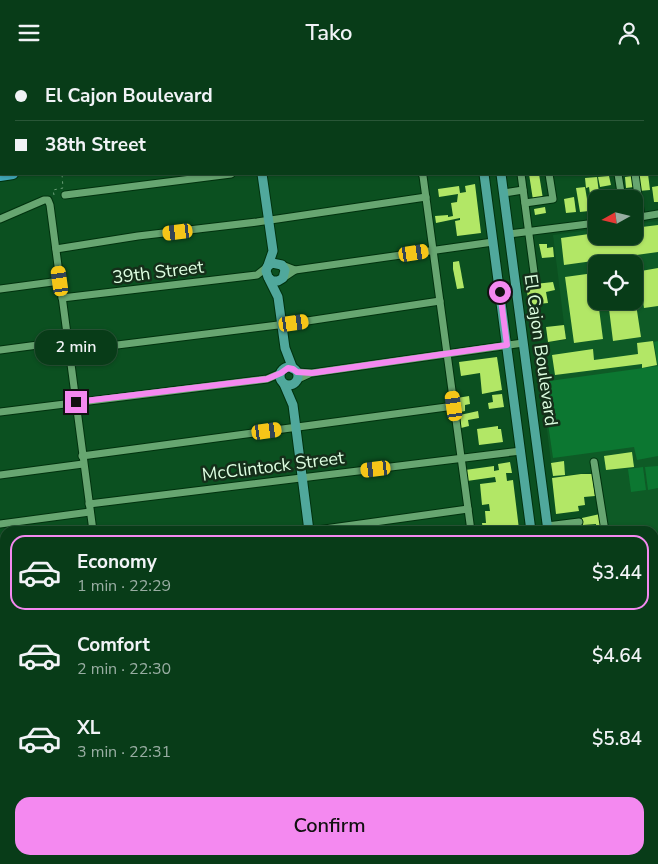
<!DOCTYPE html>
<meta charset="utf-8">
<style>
body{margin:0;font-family:"Nunito Sans",sans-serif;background:#164725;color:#f1f3f6;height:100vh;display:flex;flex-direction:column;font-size:19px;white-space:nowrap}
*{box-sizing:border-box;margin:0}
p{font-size:16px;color:#98ada2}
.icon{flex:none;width:28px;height:28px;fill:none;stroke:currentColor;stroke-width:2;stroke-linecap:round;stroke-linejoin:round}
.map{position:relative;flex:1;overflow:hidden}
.sheet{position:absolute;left:0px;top:461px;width:659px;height:339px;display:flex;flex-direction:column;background:#083c18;border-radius:15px 15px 0 0;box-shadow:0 1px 4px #0004,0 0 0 1px #295637}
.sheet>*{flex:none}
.guide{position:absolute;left:0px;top:0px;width:659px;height:110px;box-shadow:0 1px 4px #0004,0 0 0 1px #295637;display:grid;align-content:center;height:110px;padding:0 15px;background:#083c18}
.needle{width:32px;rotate:262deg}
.buttons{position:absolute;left:588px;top:125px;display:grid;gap:10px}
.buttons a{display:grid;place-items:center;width:55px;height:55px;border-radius:10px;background:#083c18;box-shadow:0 1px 4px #0004,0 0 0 1px #295637;font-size:25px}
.end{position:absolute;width:22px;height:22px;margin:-11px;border:6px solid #f489f0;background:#111;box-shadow:0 0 0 2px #111}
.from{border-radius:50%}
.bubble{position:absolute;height:35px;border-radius:15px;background:#083c18;box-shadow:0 1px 4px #0004,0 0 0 1px #295637;font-size:16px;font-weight:600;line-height:35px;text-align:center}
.car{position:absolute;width:15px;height:30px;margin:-15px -8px;border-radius:6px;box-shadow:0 0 4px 1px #0007;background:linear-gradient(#f5c518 24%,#345 0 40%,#f5c518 0 76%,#345 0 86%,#f5c518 0)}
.guide b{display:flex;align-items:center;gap:18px;height:48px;font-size:19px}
.guide b+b{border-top:1px solid #295637}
.guide i{width:12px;height:12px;background:#f1f3f6}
ul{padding:9px 0 0;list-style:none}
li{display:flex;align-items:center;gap:15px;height:75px;margin:0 10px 8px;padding:0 5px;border:2px solid transparent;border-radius:15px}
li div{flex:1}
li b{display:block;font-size:19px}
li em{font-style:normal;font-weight:600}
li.selected{border-color:#f489f0}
li>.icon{width:45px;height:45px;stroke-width:1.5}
.button{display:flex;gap:10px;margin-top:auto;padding:10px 15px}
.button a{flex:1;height:58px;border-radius:15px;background:#f489f0;color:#111;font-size:20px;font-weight:600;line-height:58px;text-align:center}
header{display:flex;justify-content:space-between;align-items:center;height:65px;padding:0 15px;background:#083c18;font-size:22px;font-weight:600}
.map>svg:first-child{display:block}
.built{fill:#0e5b26;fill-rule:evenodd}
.green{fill:#0c7731}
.building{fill:#b2e766}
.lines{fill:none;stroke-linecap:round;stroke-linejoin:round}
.minor-casing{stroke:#00320e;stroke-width:9}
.major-casing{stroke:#00320e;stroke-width:11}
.highway-casing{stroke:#00320e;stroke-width:12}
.path{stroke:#6b9f78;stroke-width:1;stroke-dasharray:2.5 4;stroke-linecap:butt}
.minor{stroke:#67a671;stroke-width:7}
.major{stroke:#50a89c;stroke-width:9}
.highway{stroke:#41a9b8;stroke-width:10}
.route{stroke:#f489f0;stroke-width:6}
.labels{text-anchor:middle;stroke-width:5;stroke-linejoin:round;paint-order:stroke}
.street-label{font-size:18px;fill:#ddfee1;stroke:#152f1a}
</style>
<header><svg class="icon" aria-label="menu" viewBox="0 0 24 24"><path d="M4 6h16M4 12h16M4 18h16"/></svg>Tako<svg class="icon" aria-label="person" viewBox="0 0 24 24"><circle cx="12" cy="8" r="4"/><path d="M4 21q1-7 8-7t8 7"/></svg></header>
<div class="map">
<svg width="658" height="799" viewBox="0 0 658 799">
<rect width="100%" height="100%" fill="#0b5020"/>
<path class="built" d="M658 156V467L601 466 594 407 553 412 536 279 566 275 553 170 596 164V171H634V159ZM596 199H634V236H596Z"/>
<g class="green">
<path d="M658 276V391L637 395 634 382 553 393 542 317 658 301 654 277Z"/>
<path d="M658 401V423L648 425 645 402Z"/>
<path d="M643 402 646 425 631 427 628 404Z"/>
</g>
<g class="building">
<path d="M529 109H539L543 134 533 135Z"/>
<path d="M648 109 650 125 639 126 637 110Z"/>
<path d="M609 111 611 120 600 122 598 112Z"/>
<path d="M632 111 634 122 626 123 625 112Z"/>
<path d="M597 112 599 128 590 129 589 122 586 123 585 113Z"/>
<path d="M475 119 481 168 457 171 455 156 460 155V153L436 158 435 151 448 150V152L453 151 451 138 457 137 458 129 439 132 438 124 459 121 460 128 466 127 465 121Z"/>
<path d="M658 121V137H654L652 122Z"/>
<path d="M585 122 589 146 580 147 576 123Z"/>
<path d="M635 124 637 139H634V134H627L625 126Z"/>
<path d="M574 132 576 147 566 148 564 134Z"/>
<path d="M545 142 546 148 535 150 534 144Z"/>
<path d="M658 160V187L564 200 561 173 596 168V171H634V163Z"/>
<path d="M539 179H547V183L553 182 554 192 542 193Z"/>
<path d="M459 196 464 223 457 224 453 204V197Z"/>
<path d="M658 203V241L644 243 640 215 643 214 641 206Z"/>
<path d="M594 208 596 236H598L603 274 574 278 565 212Z"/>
<path d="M553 217 555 225 546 227 548 238 529 240 526 220Z"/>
<path d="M634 226 641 272 613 276 608 236H634Z"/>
<path d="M539 242 542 262 532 264 529 244Z"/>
<path d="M564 260 566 274 548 277 546 262Z"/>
<path d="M653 276 657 300 642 303V299L555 310 552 290 593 284 594 295 638 289 637 278Z"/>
<path d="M497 292 502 325 482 329 480 308 461 311 459 297Z"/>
<path d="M502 329 504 342 489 344 488 338 493 337 492 330Z"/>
<path d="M469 331 470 339 465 340V346L460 347 457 333Z"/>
<path d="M478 346 479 353 468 355 469 361 461 363 460 350Z"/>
<path d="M498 361V364H501L503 377 479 380 477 364Z"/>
<path d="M632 387 634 402 606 405 604 391Z"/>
<path d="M564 396 565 410 553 411 551 398Z"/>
<path d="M510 397 512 408H506L507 416 513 415 519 464 499 466H483L482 458H486L485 446H490L489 439 482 440 480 419 496 417 495 412 467 416 465 405 494 401V406L499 405 498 399Z"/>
<path d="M581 409H592L595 431 584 432 585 440 578 441 579 446 556 449 552 413Z"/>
<path d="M600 449 602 466H599L598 461H596V459L583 460 582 453Z"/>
<path d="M0 739H5V769L3 762 1 763Z"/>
<path d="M458 795H518V798L458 799Z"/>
</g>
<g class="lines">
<g class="minor-casing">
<g id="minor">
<path d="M41 0V1"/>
<path d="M460 0V1"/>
<path d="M495 0V1"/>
<path d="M187 1 197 0"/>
<path d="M562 1 571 0"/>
<path d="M604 1 613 0"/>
<path d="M0 48H1"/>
<path d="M0 90 1 89"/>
<path d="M0 96H1"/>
<path d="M422 109 423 111 471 466"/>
<path d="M521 109 535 215"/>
<path d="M618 109 622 134"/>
<path d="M635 109 641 152"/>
<path d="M504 128 523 125"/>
<path d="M65 130 231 109"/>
<path d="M525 138 553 134 549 109"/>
<path d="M634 153 658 149"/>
<path d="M0 154 44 135H48L50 140 93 466"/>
<path d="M509 169 596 158"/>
<path d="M56 184 138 171 257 157 426 132"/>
<path d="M282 200 295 205 283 213"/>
<path d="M295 205 493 177"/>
<path d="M0 224 60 216"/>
<path d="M62 233 257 210 267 202"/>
<path d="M0 285 68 276"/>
<path d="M69 286 294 258 440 236"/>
<path d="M297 307 312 308 523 278"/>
<path d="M298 314 309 309"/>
<path d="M0 347 267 314 281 308"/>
<path d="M82 391 454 341"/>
<path d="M594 397 605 466"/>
<path d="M0 410 83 399"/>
<path d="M89 439 521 386"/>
<path d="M0 459 90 447"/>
<path d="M547 461 579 457"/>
<path d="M310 466 468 444"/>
<path d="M657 475 658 481"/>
<path d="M0 511 5 510"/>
<path d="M654 532 658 531"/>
<path d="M0 568 5 567"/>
<path d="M654 585 658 584"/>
<path d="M0 619H5"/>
<path d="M654 639 658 638"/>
<path d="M0 673 5 672"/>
<path d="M654 689H658"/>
<path d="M0 722H5"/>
<path d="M654 743 658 742"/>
<path d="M0 779 5 778"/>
<path d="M136 795 137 799"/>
<path d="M224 799 256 795"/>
<path d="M627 799 658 795"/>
</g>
</g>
<g class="major-casing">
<g id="major">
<path d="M239 0 241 1"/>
<path d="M470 0V1"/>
<path d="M487 0 488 1"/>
<path d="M253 1 254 0"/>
<path d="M262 109 273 186 266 206 268 212 272 216H278L283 213 285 205 282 200 272 198 267 202"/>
<path d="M484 109 531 466"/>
<path d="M501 109 548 466"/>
<path d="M269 214 278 232 285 283 293 304"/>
<circle cx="289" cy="311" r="9"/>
<path d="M284 319 293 340 309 466"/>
<path d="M353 795V799"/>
<path d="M575 795V799"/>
<path d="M591 795 592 799"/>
</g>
</g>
<g class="highway-casing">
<g id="highway">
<path d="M329 1 334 0"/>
<path d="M658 33V32"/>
<path d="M0 75 1 74"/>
<path d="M0 111 13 109"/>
</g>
</g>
<path class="path" d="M54 130 53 125 63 123 62 109"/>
<use href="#minor" class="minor"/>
<use href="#major" class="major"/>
<use href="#highway" class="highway"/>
</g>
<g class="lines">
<path class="route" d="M76 337 267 314 281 308 288 303 293 304 297 307 312 308 507 280 500 227"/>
</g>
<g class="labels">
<g class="street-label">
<text transform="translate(158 207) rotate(-7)" y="6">39th Street</text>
<text transform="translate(541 285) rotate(82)" y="6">El Cajon Boulevard</text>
<text transform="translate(273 401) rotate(-7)" y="6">McClintock Street</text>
</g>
</g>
</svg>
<div class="buttons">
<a><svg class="needle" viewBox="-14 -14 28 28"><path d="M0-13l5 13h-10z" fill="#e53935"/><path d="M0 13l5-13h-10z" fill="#98ada2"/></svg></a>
<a><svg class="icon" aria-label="locate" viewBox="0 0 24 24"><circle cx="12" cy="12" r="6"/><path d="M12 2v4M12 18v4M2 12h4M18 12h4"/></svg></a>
</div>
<i class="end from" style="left:500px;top:227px"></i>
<i class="end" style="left:76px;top:337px"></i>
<div class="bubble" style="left:35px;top:265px;width:82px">2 min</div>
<i class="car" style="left:178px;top:167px;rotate:263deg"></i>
<i class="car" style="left:414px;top:188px;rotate:81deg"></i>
<i class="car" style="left:60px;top:216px;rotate:352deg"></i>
<i class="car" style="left:294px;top:258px;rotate:82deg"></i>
<i class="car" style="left:454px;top:341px;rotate:352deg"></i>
<i class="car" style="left:267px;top:366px;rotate:82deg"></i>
<i class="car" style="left:376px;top:404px;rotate:263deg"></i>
<div class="guide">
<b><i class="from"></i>El Cajon Boulevard</b>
<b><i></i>38th Street</b>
</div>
<section class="sheet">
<ul>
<li class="selected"><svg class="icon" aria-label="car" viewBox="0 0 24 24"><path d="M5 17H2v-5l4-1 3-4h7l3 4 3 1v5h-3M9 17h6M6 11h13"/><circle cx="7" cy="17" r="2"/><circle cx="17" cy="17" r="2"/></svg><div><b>Economy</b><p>1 min · 22:29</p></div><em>$3.44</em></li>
<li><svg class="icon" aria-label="car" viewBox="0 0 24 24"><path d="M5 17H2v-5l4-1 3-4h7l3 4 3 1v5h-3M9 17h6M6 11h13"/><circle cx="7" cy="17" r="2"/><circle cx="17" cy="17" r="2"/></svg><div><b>Comfort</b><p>2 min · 22:30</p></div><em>$4.64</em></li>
<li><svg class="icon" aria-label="car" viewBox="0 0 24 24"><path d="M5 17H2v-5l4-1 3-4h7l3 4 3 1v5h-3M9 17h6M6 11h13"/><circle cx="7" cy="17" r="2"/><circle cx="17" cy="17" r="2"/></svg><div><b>XL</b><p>3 min · 22:31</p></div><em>$5.84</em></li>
</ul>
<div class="button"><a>Confirm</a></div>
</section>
</div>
